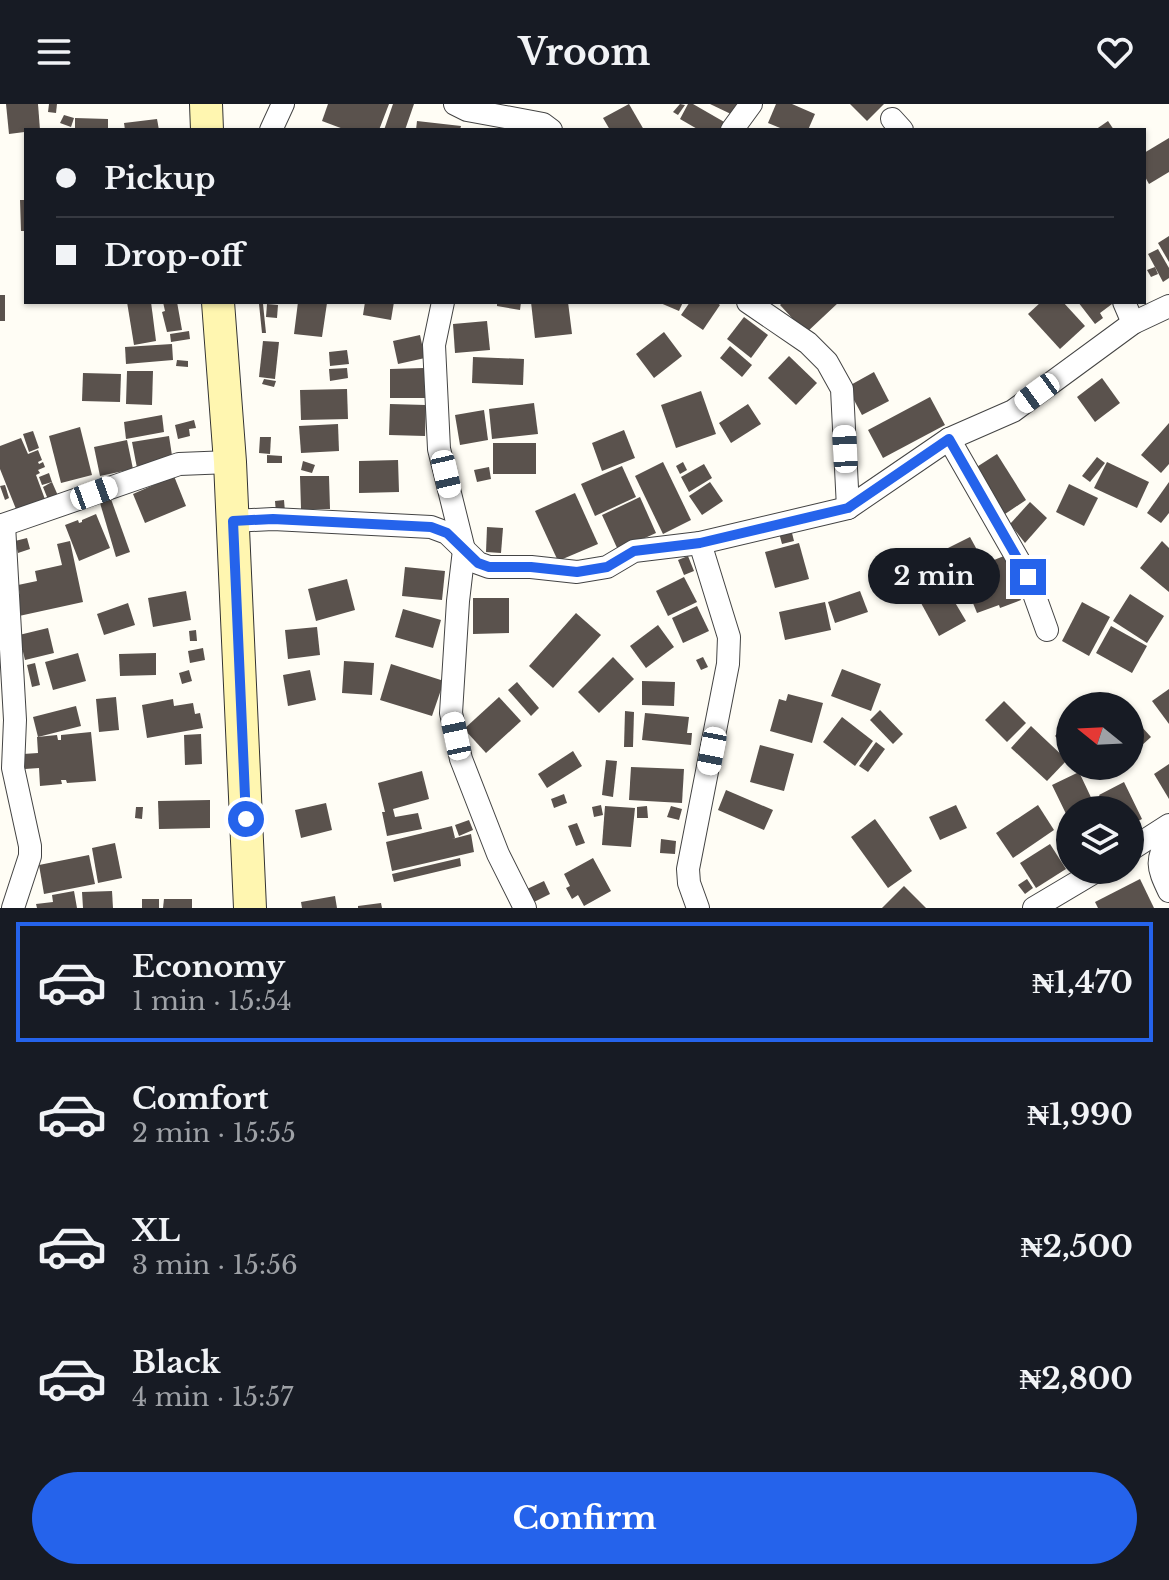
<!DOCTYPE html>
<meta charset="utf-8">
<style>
body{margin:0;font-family:"Libre Baskerville",serif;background:#242831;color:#f1f3f6;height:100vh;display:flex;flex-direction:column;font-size:30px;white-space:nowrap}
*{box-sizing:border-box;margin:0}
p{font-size:26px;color:#9ea1a6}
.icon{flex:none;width:44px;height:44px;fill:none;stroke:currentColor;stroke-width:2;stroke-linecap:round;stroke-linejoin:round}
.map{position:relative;height:804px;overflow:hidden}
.sheet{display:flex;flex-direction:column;background:#171b24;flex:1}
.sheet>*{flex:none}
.top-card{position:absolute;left:24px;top:24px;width:1122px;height:176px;border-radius:0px;box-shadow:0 2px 6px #0004;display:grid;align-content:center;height:176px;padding:0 32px;background:#171b24}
.needle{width:52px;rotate:288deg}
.controls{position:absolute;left:1056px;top:588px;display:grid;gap:16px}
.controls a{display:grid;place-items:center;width:88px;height:88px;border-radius:50%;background:#171b24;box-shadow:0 2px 6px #0004;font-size:40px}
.end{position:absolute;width:36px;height:36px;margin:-18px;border:10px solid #2563eb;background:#fff;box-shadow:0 0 0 4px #fff}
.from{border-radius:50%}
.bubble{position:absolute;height:56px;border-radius:28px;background:#171b24;box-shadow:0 2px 6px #0004;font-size:26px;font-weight:700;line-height:56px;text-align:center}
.car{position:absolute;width:24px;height:48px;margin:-24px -12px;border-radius:10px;box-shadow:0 0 6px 2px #0007;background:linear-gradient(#fff 24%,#345 0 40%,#fff 0 76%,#345 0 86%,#fff 0)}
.top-card b{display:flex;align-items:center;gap:28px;height:76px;font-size:30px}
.top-card b+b{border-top:2px solid #363941}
.top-card i{width:20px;height:20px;background:#f1f3f6}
ul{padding:14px 0 0;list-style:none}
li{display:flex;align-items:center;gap:24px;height:120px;margin:0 16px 12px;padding:0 16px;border:4px solid transparent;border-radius:0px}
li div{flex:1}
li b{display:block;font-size:30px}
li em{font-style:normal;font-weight:700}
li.active{border-color:#2563eb}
li>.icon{width:72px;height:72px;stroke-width:1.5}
.action{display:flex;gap:16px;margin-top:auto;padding:16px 32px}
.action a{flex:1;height:92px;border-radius:48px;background:#2563eb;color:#fff;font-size:32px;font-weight:700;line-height:92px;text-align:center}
header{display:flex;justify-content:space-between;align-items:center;height:104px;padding:0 32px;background:#171b24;font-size:36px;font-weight:700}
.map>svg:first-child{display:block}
.building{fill:#5a524d}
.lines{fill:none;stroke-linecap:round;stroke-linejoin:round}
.street-casing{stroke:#444;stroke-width:24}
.secondary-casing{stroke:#333;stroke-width:34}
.street{stroke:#fff;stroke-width:22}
.secondary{stroke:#fff6b0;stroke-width:32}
.route{stroke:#2563eb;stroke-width:10}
</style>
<header><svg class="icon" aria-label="menu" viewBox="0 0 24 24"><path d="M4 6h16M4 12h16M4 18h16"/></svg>Vroom<svg class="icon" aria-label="heart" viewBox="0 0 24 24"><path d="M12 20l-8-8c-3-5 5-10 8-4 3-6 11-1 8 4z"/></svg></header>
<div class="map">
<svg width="1169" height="804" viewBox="0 0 1169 804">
<rect width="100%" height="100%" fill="#fffdf5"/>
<g class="building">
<path d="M6 0H38L40 26 9 30Z"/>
<path d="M49 0H57L56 9 48 8Z"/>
<path d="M328 0H389L379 26H346L322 17Z"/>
<path d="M393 0H414L405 26H384Z"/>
<path d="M629 0 644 26H610L603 14Z"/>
<path d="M680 0 685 1 678 11 673 8Z"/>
<path d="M688 0H693L726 19 723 26H699L680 15Z"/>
<path d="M710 0H739L733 11Z"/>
<path d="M776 0H792L815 10 808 26H785L768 19Z"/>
<path d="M850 0H884L867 17Z"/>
<path d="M64 11 74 14 71 23 60 19Z"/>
<path d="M75 14 108 15V26H75Z"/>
<path d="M157 15 159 26H125L124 19Z"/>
<path d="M417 17 461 22 460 26H416Z"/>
<path d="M1108 17 1114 26H1095Z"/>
<path d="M1169 34V68L1149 80 1144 71V49Z"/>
<path d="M20 96H26V127H21Z"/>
<path d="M1169 132V158L1158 139Z"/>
<path d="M1158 145 1169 164V174L1163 178 1148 150Z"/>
<path d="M1155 163 1158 170 1151 173 1147 166Z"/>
<rect x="0" y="191" width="5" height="26"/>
<path d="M127 198H151L156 237 134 241Z"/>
<path d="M163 198H177L182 226 167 228 162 208 165 207Z"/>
<path d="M298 198 327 199 322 233 294 230Z"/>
<path d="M365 198H394L391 216 363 211Z"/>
<path d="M497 198H521L520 206 497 202Z"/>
<path d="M531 198H568L572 230 535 234Z"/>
<path d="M658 198H683L679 207Z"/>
<path d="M690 198H716L720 201 703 226 681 211Z"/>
<path d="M783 198H839L806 229 780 201Z"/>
<path d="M1041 198H1063L1085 222 1060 245 1028 210Z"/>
<path d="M1078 198H1111L1112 200 1100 209 1103 214 1095 220Z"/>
<path d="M259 200H263L266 229H262Z"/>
<path d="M267 200 278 201 277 214 266 213Z"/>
<path d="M744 213 768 231 751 254 727 235Z"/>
<path d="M487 217 490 246 455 249 453 220Z"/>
<path d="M189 227 190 235 171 238 170 230Z"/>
<path d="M664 228 682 252 654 274 636 250Z"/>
<path d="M420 231 425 254 398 260 393 237Z"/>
<path d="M263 237 279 238 275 275 259 273Z"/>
<path d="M172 240 173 256 126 260 125 243Z"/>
<path d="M730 242 752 261 742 273 720 254Z"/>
<path d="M347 246 349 260 330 262 329 248Z"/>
<path d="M789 252 817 279 796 301 768 274Z"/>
<path d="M473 253 524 255 523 281 472 279Z"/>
<path d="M177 256 188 257V263L176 262Z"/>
<path d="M347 264 348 274 330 277 329 265Z"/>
<path d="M424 264 425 294H390V265Z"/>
<path d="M127 267H153L152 301 126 300Z"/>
<path d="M874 268 889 297 862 311 847 283Z"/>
<path d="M83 269 121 270 120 298 82 297Z"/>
<path d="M1102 274 1120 299 1095 318 1077 293Z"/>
<path d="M264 275 276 277 274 283 262 280Z"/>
<path d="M347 285 348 315 301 316 300 286Z"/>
<path d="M701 287 716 330 676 344 661 301Z"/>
<path d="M930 293 945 321 883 354 868 326Z"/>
<path d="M534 299 538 330 492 335 489 305Z"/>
<path d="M390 300 426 301 425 332 389 331Z"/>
<path d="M748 300 761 320 731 339 719 319Z"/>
<path d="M484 306 488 336 460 341 455 311Z"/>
<path d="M162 311 164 328 126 335 124 318Z"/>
<path d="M194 316 196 324 189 325 190 332 178 335 175 321Z"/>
<path d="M1169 319V360L1161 369 1141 351Z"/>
<path d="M338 320 339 347 301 349 299 322Z"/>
<path d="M80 323 92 371 61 379 49 332Z"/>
<path d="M624 326 635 354 602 367 592 339Z"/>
<path d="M33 327 39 344 29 348 23 330Z"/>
<path d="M169 332 173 358 137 364 132 338Z"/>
<path d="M260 333H271L270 350 259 349Z"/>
<path d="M21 334 28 350 38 346 42 356 38 358 39 360 43 358 45 363 38 366 40 369 36 371 46 398 18 410 0 365V342Z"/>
<path d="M127 336 133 365 100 372 94 343Z"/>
<rect x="493" y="339" width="43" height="31"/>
<path d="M997 350 1026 396 1002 412 972 366Z"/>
<path d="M267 351 282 352V359H267Z"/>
<path d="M1097 353 1105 359 1090 378 1082 372Z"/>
<path d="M398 356 399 388 359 389V357Z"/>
<path d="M303 357 315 361 312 369 301 366Z"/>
<path d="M663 358 691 416 663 430 635 372Z"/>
<path d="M683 358 687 366 680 370 676 362Z"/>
<path d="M1107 358 1149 378 1137 404 1094 384Z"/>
<path d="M704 360 712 374 689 388 681 373Z"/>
<path d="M622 362 636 393 595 412 581 380Z"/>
<path d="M489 363 491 375 477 378 474 366Z"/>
<path d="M49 369 52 378 42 381 39 373Z"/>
<path d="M174 372 186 402 145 419 133 390Z"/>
<path d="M300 372H329L330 405H301Z"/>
<path d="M52 378 59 394 49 398 43 383Z"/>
<path d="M710 378 723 397 702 411 689 392Z"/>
<path d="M1169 378V409L1161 419 1147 409Z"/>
<path d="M1069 380 1098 394 1084 422 1056 408Z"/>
<path d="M5 381 9 394 5 396 0 382Z"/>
<path d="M575 389 598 440 558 457 535 407Z"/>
<path d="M640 393 656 429 618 446 602 411Z"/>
<path d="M111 395 130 448 116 453 100 399Z"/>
<path d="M284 396 285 408 276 409 275 397Z"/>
<path d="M1030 398 1047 414 1025 439 1010 420Z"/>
<path d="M96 410 110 444 79 457 65 421 78 416 79 419 82 418V416Z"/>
<path d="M487 423 503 424 501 449 486 448Z"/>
<path d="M791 425 794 437 782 440 779 429Z"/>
<path d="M970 433 982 455 959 467 948 444Z"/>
<path d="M27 434 30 445 18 449 15 437Z"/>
<path d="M70 437 83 498 19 512 15 492 20 490 18 481 37 477 35 467 62 461 57 440Z"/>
<path d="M1162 437 1169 444V488L1140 464Z"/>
<path d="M799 439 809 475 775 484 765 448Z"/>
<path d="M688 452 694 467 684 471 678 456Z"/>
<path d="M1004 452 1021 496 1000 504 999 501 977 509 964 477 992 465 989 458Z"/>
<path d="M405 463 445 467 442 496 402 492Z"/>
<path d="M684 473 697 498 668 512 656 487Z"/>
<path d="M347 475 355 506 316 517 308 485Z"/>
<path d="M947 485 966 517 939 532 921 499Z"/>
<path d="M186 487 191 516 153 523 148 494Z"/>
<path d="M860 487 868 508 835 519 828 498Z"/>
<path d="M1130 490 1164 512 1147 539 1113 517Z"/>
<path d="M473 494H509V529L473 530Z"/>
<path d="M825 498 831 526 785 536 779 508Z"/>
<path d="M1082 498 1110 513 1089 552 1062 537Z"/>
<path d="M128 499 135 521 104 531 97 510Z"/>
<path d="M697 502 709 527 683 539 672 514Z"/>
<path d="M403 505 441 516 433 544 395 533Z"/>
<path d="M576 509 601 531 553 584 529 562Z"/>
<path d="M658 521 674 543 646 564 630 542Z"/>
<path d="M1111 522 1147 542 1132 569 1096 549Z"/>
<path d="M317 523 320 551 288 555 285 526Z"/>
<path d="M48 524 54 549 25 556 19 531Z"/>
<path d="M196 526 197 537H190L189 527Z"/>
<path d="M203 544 205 556 190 559 188 547Z"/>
<path d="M78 549 86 577 53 586 45 558Z"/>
<path d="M156 549V571L120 572 119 550Z"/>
<path d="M613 553 634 575 599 609 578 588Z"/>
<path d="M703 553 708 563 701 566 696 556Z"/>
<path d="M344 557 374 559 372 591 342 589Z"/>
<path d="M35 559 40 581 32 583 27 561Z"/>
<path d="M391 560 444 577 432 612 380 596Z"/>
<path d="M842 565 881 580 871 607 831 592Z"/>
<path d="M189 566 192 577 182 580 179 569Z"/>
<path d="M310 566 316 596 288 602 283 571Z"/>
<path d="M642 577 675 578 674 602 642 601Z"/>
<path d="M517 578 539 604 531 612 508 586Z"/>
<path d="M1169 585V620L1152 597Z"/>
<path d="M788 590 823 599 812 639 770 627 779 595 786 597Z"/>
<path d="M116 593 119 626 99 628 96 595Z"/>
<path d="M499 593 521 617 486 649 464 625Z"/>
<path d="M173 595 174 602 193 599 195 610 200 609 203 624 147 634 142 601Z"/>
<path d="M1004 597 1026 619 1007 638 985 616Z"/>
<path d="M76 602 81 622 38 633 33 613Z"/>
<path d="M880 606 903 630 893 640 870 616Z"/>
<path d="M625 607 634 608 633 643H624Z"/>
<path d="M645 609 689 613 687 629H692L691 641 642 636Z"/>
<path d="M1130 610 1151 633 1130 652Z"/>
<path d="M842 613 873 637 855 662 823 638Z"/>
<path d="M1070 616V646L1055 632Z"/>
<path d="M1031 622 1067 656 1047 677 1011 644Z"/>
<path d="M91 628 96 677 67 679 66 676H61L62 680 40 682 39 664 25 665 23 650 38 649 37 633 57 631 58 636H61V631Z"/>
<path d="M201 630 202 660 185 661 184 631Z"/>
<path d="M876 638 885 645 868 668 859 662Z"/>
<path d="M760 641 794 650 784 687 750 678Z"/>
<path d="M573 647 582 662 547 684 538 670Z"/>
<path d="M606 656 617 657 613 693 602 691Z"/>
<path d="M1169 660V695L1154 670Z"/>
<path d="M631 663 684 665 682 699 629 696Z"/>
<path d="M422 667 429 695 393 705 395 713 418 709 422 725 387 732 382 708H385L378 679Z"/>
<path d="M1079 668 1097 706H1070V718L1052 681Z"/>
<path d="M1124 678 1142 715 1130 721V706H1107L1099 691Z"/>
<path d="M726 686 773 706 764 726 718 706Z"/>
<path d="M564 690 567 699 554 704 551 695Z"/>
<path d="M210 696V724L159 725 158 697Z"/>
<path d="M326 699 332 726 301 734 295 706Z"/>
<path d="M601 701 603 711 594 713 592 703Z"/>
<path d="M956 701 967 724 940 736 929 713Z"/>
<path d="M1038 701 1054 726 1013 754 996 729Z"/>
<path d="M605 702 635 704 631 743 602 741Z"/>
<path d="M647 702 648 714H637V703Z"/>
<path d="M671 702 682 705 679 716 667 713Z"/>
<path d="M136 703H143L142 715 135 714Z"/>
<path d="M875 715 912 767 888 784 851 733Z"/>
<path d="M469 716 473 726 459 732 455 721Z"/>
<path d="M577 719 585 739 576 742 568 722Z"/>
<path d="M452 722 455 734 452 735 471 730 474 748 392 767 386 738Z"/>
<path d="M661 735 676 737 675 750 660 749Z"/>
<path d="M115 739 122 774 98 779 92 744Z"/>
<path d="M1050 740 1066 765 1036 784 1020 759Z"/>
<path d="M89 751 95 780 44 790 39 761Z"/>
<path d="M460 754 461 762 394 778 392 770Z"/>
<path d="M593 754 611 787 584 802 578 791 572 795 566 784 570 782 564 770Z"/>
<path d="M1027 775 1033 784 1025 790 1018 781Z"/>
<path d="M1140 775 1154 804H1098L1095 798Z"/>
<path d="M544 777 550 790 534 798 527 785Z"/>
<path d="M904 782 926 804H882Z"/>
<path d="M74 787 77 804H37L36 800 53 798 52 791Z"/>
<path d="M112 787 113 804H83L82 788Z"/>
<path d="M335 792 337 804H302L301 798Z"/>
<rect x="142" y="795" width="17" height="9"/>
<path d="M164 795H192V804H163Z"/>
<path d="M381 799 382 804H358V802Z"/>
</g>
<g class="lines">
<g class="street-casing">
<g id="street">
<path d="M455 0 467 6 543 20 551 26"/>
<path d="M892 15 902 26"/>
<path d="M271 26 283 0"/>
<path d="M732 26 751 0"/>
<path d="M443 198 434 241 439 345 464 446 458 497 451 609 461 655 498 750 525 804"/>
<path d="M748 198 808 239 827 258 842 285 848 404"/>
<path d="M1124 198 1133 219"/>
<path d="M949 335 1028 473 1047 526"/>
<path d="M233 417 273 415 431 423 447 429 478 459 489 463H531L577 468 607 463 634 447 700 439 848 404 949 335 1013 307 1133 219 1169 202"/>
<path d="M4 421 15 616 13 664 30 742V752L13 804"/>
<path d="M0 422 179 360 230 358"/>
<path d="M1169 732C1156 757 1157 762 1169 787"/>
<path d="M1130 746 1169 721"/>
<path d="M698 804 689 779 688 765 728 560 729 533 700 439"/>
<path d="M1034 804 1098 766"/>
</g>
</g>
<g class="secondary-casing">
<g id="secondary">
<path d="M206 0 207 26"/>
<path d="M218 198 230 358 250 804"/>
</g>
</g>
<use href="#street" class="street"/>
<use href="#secondary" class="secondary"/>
</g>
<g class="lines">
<path class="route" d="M246 715 233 417 273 415 431 423 447 429 478 459 489 463H531L577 468 607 463 634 447 700 439 848 404 949 335 1028 473"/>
</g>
</svg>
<div class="controls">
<a><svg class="needle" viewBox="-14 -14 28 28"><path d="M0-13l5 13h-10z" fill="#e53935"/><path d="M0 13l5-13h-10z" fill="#9ea1a6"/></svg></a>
<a><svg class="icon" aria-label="layers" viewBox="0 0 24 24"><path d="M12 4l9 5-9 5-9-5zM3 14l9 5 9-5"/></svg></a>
</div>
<i class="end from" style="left:246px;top:715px"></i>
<i class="end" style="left:1028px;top:473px"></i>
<div class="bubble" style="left:868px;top:444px;width:132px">2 min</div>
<i class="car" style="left:1037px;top:289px;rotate:234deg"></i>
<i class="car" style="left:845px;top:345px;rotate:357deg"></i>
<i class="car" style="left:446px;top:370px;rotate:167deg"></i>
<i class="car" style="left:94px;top:389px;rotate:70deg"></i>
<i class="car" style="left:456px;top:632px;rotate:348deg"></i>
<i class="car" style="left:712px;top:647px;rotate:191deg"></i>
<div class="top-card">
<b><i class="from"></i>Pickup</b>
<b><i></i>Drop-off</b>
</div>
</div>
<section class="sheet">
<ul>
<li class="active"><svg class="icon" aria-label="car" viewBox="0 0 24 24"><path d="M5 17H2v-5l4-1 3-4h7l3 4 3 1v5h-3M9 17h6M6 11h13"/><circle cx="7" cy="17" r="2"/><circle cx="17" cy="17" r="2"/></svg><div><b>Economy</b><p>1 min · 15:54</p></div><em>₦1,470</em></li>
<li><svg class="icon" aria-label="car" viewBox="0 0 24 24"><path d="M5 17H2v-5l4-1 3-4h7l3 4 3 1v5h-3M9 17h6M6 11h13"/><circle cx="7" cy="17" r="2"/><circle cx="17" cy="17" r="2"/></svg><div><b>Comfort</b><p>2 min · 15:55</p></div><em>₦1,990</em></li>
<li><svg class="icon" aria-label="car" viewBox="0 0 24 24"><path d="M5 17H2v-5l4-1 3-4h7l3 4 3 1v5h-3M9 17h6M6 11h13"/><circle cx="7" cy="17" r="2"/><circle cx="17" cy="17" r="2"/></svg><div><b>XL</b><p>3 min · 15:56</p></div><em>₦2,500</em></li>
<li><svg class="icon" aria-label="car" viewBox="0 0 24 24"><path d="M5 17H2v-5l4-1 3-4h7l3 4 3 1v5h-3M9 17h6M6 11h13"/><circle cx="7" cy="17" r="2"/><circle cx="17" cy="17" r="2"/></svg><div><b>Black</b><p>4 min · 15:57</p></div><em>₦2,800</em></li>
</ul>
<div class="action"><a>Confirm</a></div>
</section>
